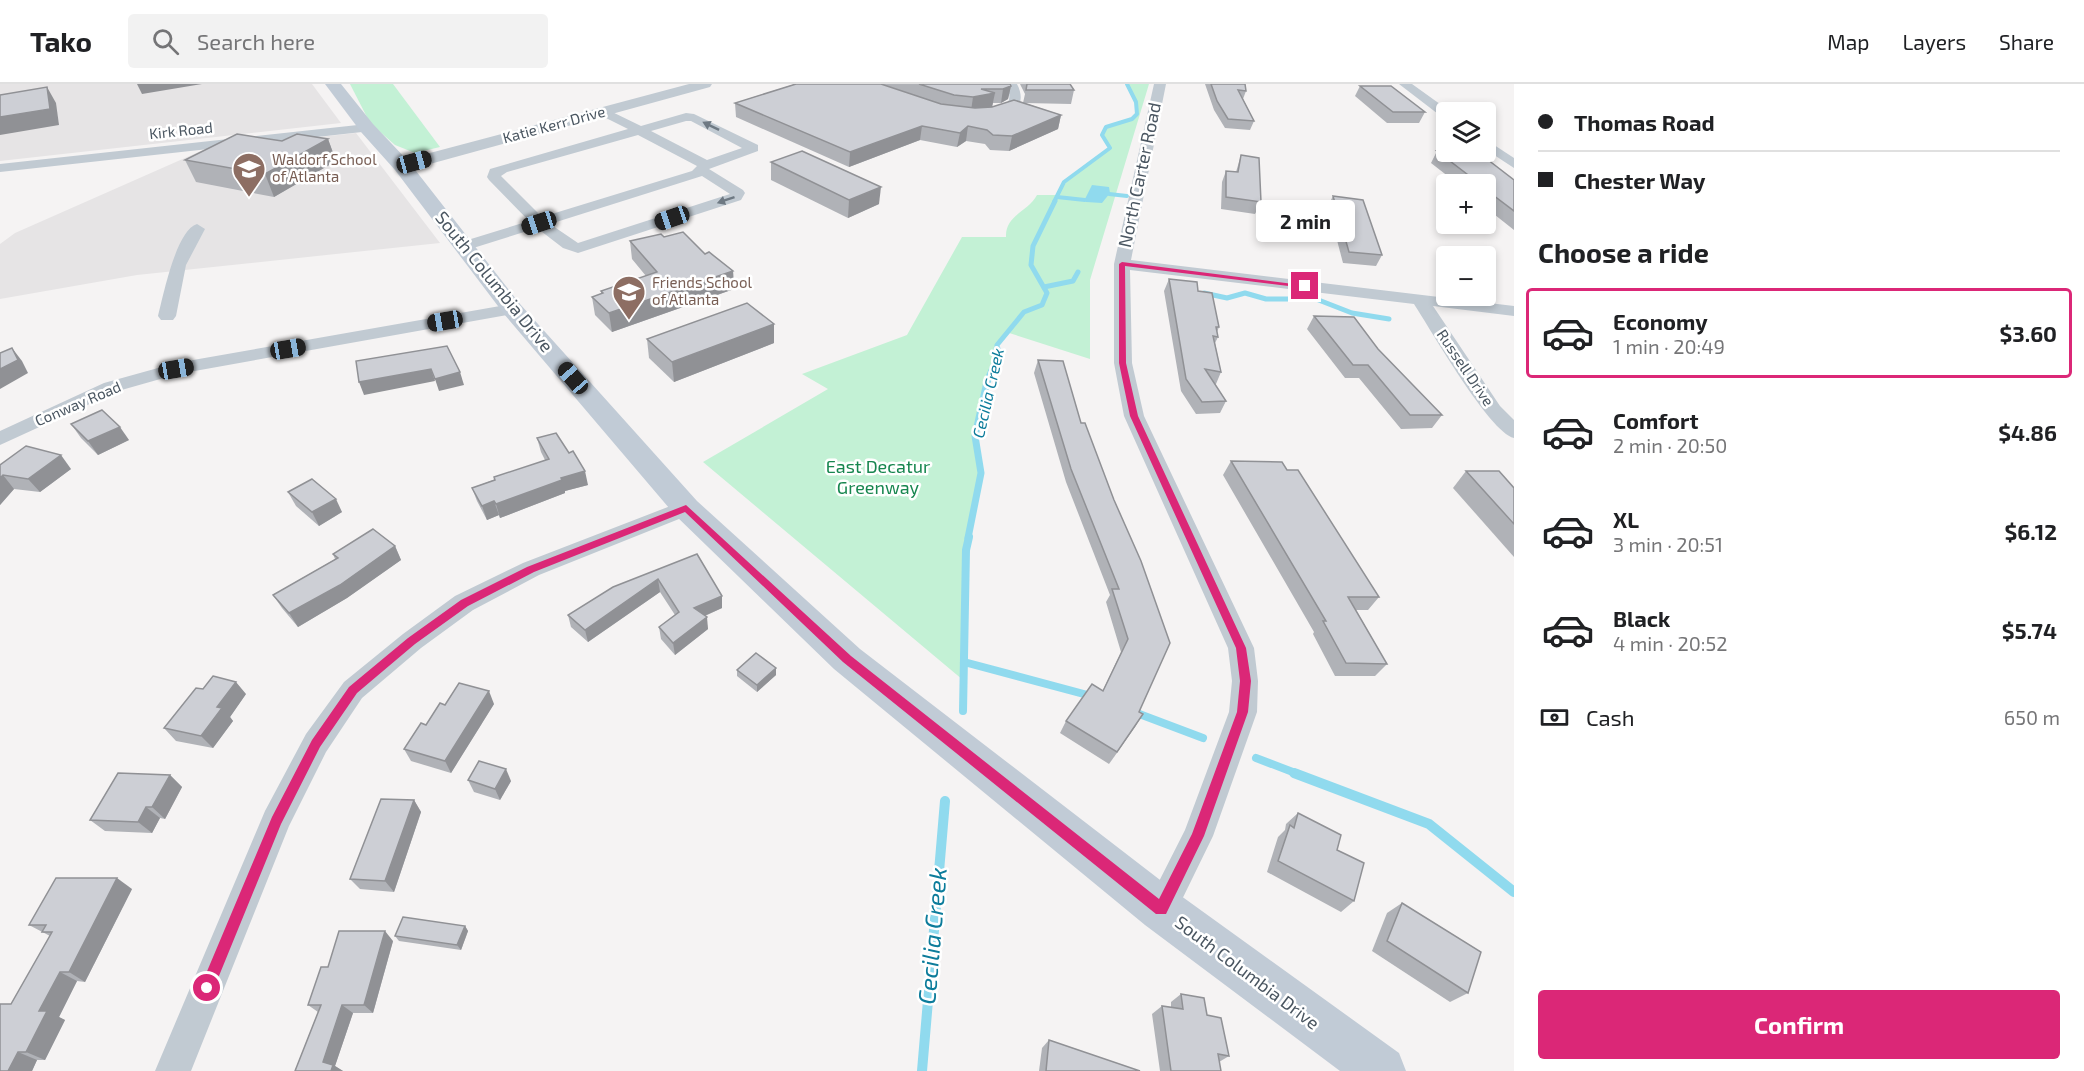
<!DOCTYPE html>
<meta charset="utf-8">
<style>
body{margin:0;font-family:"Exo 2",sans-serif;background:#f2f2f2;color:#202124;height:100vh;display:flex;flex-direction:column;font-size:22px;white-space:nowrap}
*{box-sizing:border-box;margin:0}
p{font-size:20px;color:#757577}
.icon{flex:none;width:33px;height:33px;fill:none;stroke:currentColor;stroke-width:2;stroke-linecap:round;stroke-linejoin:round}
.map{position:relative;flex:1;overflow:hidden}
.drawer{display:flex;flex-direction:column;background:#fff;width:570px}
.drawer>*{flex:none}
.top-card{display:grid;align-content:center;height:132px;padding:0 24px;background:#fff}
.controls{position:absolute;left:1436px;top:18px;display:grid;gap:12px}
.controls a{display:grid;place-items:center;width:60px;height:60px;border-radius:6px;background:#fff;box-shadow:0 3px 9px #0003;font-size:30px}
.end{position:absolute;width:27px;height:27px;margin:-14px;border:8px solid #db2777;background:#fff;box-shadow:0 0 0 3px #fff}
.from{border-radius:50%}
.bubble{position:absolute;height:42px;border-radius:6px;background:#fff;box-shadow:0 3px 9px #0003;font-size:20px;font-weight:700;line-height:42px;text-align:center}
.car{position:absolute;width:18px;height:36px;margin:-18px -9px;border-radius:8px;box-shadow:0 0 4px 2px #0007;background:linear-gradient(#222 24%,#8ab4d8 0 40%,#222 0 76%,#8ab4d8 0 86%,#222 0)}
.top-card b{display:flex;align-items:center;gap:21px;height:57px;font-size:22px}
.top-card b+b{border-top:2px solid #e0e0e0}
.top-card i{width:15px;height:15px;background:#202124}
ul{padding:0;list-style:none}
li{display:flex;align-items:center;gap:18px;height:90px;margin:0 12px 9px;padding:0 12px;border:3px solid transparent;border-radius:6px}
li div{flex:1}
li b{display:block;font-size:22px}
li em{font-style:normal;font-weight:700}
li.active{border-color:#db2777}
li>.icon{width:54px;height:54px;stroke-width:1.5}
h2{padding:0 24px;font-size:27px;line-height:72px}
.pay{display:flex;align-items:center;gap:15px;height:66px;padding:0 24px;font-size:22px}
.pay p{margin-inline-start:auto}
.action{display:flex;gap:12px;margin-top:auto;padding:12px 24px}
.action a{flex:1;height:69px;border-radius:6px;background:#db2777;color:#fff;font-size:24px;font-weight:700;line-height:69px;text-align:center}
header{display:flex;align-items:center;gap:36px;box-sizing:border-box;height:84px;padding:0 30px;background:#fff;border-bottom:2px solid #e0e0e0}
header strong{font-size:28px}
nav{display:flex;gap:33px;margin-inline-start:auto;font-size:21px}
.search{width:420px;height:54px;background:#f2f2f2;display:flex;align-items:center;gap:15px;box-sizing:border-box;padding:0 21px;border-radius:6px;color:#757577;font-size:22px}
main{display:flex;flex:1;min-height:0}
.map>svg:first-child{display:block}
.education{fill:#e6e4e5}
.green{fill:#c3f1d5}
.water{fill:#90daee}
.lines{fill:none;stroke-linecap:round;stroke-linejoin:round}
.stream-far4{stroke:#90daee;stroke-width:4}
.stream-far3{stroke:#90daee;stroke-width:5}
.stream-far2{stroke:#90daee;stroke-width:7}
.stream-far1{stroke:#90daee;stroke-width:8}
.stream{stroke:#90daee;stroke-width:10}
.minor{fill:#c1cad2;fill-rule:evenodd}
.tertiary{fill:#c1cad2;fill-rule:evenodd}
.secondary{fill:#c1cbd6;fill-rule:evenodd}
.wall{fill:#b0b2b7}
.shaded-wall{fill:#909195}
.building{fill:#cdcfd5;stroke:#909195;stroke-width:1.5}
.oneway{fill:#6e7983}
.route{fill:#db2777}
.labels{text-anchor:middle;stroke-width:5;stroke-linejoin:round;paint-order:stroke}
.far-street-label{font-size:15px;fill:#4a5661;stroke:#fff}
.far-education-label{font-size:15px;fill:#785e54;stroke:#fff;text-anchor:start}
.far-water-label{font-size:16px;font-style:italic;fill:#0c7c9b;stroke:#fff}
.street-label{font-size:18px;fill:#4a5661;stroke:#fff}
.park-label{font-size:18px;fill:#17864f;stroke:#fff}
.near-water-label{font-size:24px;font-style:italic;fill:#0c7c9b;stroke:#fff}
</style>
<header>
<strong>Tako</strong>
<div class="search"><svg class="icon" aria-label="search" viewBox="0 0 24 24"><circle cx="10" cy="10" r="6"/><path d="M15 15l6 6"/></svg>Search here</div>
<nav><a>Map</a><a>Layers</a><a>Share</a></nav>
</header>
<main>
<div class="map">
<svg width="1514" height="987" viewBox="0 0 1514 987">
<rect width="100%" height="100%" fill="#f5f3f3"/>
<g class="education">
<path d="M0 0H312L341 39 0 77Z"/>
<path d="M356 49 440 159 137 191 0 215V160L15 149 203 66Z"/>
</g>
<g class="green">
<path d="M350 0H393L440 63 415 69 395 61 370 39Z"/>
<path d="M1127 0H1149L1090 196V275L1006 248 997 261V275L987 298 975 352 981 389 966 466 963 596 703 378 828 305 802 290 907 251 962 153H1006C1005 131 1028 128 1037 111H1058L1070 92 1110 64 1102 51 1106 43 1132 35 1137 31 1136 18Z"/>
</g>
<path class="water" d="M1092 101 1109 103 1110 109 1102 119 1086 118 1085 115Z"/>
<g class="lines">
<g class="stream-far4">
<path d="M1109 110 1127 112"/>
<path d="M1057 113 1085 116"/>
<path d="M1054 118 1064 98 1110 64 1102 51 1106 43 1132 35 1137 30 1136 18 1127 0"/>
</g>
<g class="stream-far3">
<path d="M1044 203 1073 197 1078 188"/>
<path d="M1204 209 1227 214 1245 209 1266 215H1316L1352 229 1389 235"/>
<path d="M997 267V261L1024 228 1042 221 1047 209 1031 181 1033 162 1055 117"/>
</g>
<path class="stream-far2" d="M968 454 981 389 975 352 987 298 997 275V265"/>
<g class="stream-far1">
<path d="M964 578 1095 613"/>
<path d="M963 627 966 466 969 453"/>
<path d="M1134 628 1203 654"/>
<path d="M1256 674 1298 690"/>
</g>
<g class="stream">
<path d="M1294 689 1429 740 1514 808"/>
<path d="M922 987 945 717"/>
</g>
<g class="minor">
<path d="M1005 0H1017C1029 22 1010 39 988 35V29C1005 23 1016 19 1005 0Z"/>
<path d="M1154 0H1166L1131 176 1514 222V232L1433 222 1500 322 1514 336V354C1489 348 1431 246 1414 220L1130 186 1132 279 1144 332 1254 564 1258 597 1257 628 1213 752 1172 836 1161 841 1150 836 1145 825 1185 746 1229 628 1232 597 1228 564 1124 332 1114 279V180Z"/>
<path d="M1399 0H1412L1451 28H1446V34L1442 33Z"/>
<path d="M604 24 641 42 686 29 694 30 758 61V67L709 85 743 106 745 109 741 116 578 169 563 164 537 144 470 165H458L456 162 458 159 529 137 489 96 487 93 490 85 628 45 600 31V25ZM686 37H691L742 64 707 76 651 47ZM638 51 697 82 692 87 542 133 501 92 507 88ZM702 92 730 110 578 159 550 140Z"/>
<path d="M367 40 371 41V47L0 88V80Z"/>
<path d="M1485 55 1514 74V84L1485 65Z"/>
<path d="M197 140 205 145 186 181 176 232 173 236H161L158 232C163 213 176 146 197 140Z"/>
<path d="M512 220 521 225 518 229 178 290 118 307 0 361V347L104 299 176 279Z"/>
<path d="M686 416 694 419 697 424 694 429 539 491 473 526 421 564 362 614 326 668 289 742 191 987H155L265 727 306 650 344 598 403 550 455 512 523 479Z"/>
</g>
<path class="tertiary" d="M689 0H712L710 3 408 86 402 87 394 82 396 78Z"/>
<path class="secondary" d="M325 0H341L373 40 409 78 520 220 697 417 860 565 1177 809 1399 969 1406 987H1340L1145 841 834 585 675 431 504 230 395 86 361 48Z"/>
</g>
<g class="wall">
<path d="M795 0H1010L1011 2 1008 15 1001 19H993L992 23 1023 19 1025 10 1020 0H1070L1074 6 1071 20 1025 19 1061 31 1058 45 1009 67 990 66 985 60 966 57 957 63 920 56 849 83 736 33 735 19Z"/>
<path d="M1205 0H1245L1246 7 1243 15 1254 37 1250 46 1225 44 1214 26Z"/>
<path d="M1360 2 1425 28 1419 39H1387L1355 12Z"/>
<path d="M328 55 336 77 274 113 196 98 185 76 282 57Z"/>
<path d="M1437 67 1514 96V146L1485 123V100H1458L1431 79Z"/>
<path d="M1241 71 1261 118 1255 130 1221 125 1222 98 1226 87 1236 88Z"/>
<path d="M771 78 879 120 848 134 771 96Z"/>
<path d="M1333 112 1382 171 1376 182 1343 179 1328 122Z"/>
<path d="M664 153 705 170 733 187 734 205 612 248 595 231 592 213 601 210V207L646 192 632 175 630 157Z"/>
<path d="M1169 195 1198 207 1219 243 1217 248 1218 253 1215 259 1221 288 1216 300H1214L1226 317 1220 329 1196 330 1181 307 1164 207Z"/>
<path d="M1314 232 1378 265 1442 331 1432 344 1401 345 1359 294H1345L1307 245Z"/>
<path d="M774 240V259L674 298 649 274 647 255Z"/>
<path d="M1038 276 1081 339 1114 416 1139 628 1143 630 1109 680 1060 649 1066 637 1103 606 1121 568 1106 518 1110 511 1066 398 1034 289Z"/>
<path d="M71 340 129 356 98 371 81 354Z"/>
<path d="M537 354 588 401 565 407V409L500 434 499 431 487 436 477 417 472 404 545 376 541 368Z"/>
<path d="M1231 377 1287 386 1379 513 1368 526H1356L1387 580 1375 592H1335L1313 550 1314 548 1223 391Z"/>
<path d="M0 381 71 385 40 408 14 405 0 421Z"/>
<path d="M1466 387 1514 404V473L1453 404Z"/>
<path d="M288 408 342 428 319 442 296 422Z"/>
<path d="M395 462 401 476 347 514 298 543 282 524 273 511 335 475 333 470Z"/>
<path d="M697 470 722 524 705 532 708 545 675 571 661 555 659 543 675 531 660 508 588 558 571 543 568 531Z"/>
<path d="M737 586 776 591 757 608 737 592Z"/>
<path d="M246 610 230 633 233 637 213 664 176 657 164 644Z"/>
<path d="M494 620 451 689 411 677 404 665 445 621Z"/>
<path d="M170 691 182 703 165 735 160 734 152 749 105 747 90 736Z"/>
<path d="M468 696 511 697 500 716 474 708Z"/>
<path d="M414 716 421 728 394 808 360 805 350 795Z"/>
<path d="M1298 729 1337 766 1354 817 1341 828 1267 788 1278 753 1285 746 1286 740Z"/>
<path d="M132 805 85 898 77 897 59 933 65 936 45 976H37L32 987H0L11 920 50 852 29 841Z"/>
<path d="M1402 819 1468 909 1450 918 1372 867 1387 829Z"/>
<path d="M465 842 468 847 461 866 399 857 395 852Z"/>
<path d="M393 857 373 929H353L335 982 343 987H295L318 928 308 921 328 883Z"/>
<path d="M1181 910 1207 931 1229 972 1219 978 1221 987H1160L1152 930 1162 922 1171 923V918Z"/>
<path d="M1049 956 1140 987H1039L1042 964Z"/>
</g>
<g class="shaded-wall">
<path d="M137 0H202L142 10Z"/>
<path d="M1011 2 1008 15 1001 19 1003 5Z"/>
<path d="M47 3 56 19 59 41 0 51V33Z"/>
<path d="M995 9 992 23 971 27 973 13Z"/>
<path d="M1061 31 1058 45 1009 67 1012 52Z"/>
<path d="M922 42 920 56 849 83 850 68Z"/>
<path d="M968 42 966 57 957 63 960 49Z"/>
<path d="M328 55 336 77 274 113 265 90Z"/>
<path d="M881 103 879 120 848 134 849 116Z"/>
<path d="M733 187 734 205 612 248 609 229Z"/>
<path d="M774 240V259L674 298 672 278Z"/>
<path d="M12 264 22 277 28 289 0 305V285Z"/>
<path d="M431 285 435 297 364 311 359 298Z"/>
<path d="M460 288 464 301 439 307 435 295Z"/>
<path d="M120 343 129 356 98 371 88 357Z"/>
<path d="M61 371 71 385 40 408 28 395Z"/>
<path d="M585 387 588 401 565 407V409L500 434 496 420 561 394Z"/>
<path d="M3 391 14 405 0 421V394Z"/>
<path d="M336 415 342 428 319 442 312 428Z"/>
<path d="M494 417 499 431 487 436 482 422Z"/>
<path d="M395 462 401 476 347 514 298 543 289 529Z"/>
<path d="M658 495 660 508 588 558 585 546Z"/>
<path d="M722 512V524L695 536 694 524Z"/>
<path d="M707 533 708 545 675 571 673 559Z"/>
<path d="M776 584V591L757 608V601Z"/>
<path d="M236 598 246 610 230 633 233 637 213 664 201 652 217 623Z"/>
<path d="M489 607 494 620 451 689 445 677Z"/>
<path d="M1143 630 1135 643 1109 680 1117 668Z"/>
<path d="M506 685 511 697 500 716 495 705Z"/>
<path d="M170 691 182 703 165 735 152 723Z"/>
<path d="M414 716 421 728 394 808 385 797Z"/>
<path d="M146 723 160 734 152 749 138 738Z"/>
<path d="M117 794 132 805 85 898 69 888Z"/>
<path d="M465 842 468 847 461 866 457 861Z"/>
<path d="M385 847 393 857 373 929 364 921Z"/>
<path d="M60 888 77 897 59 933 65 936 45 976 26 968 39 927Z"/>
<path d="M342 921 353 929 335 982 343 987H331L323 978Z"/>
<path d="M18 968 37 976 32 987H8Z"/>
</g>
<g class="building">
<path d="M796 0H881L941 20 975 24 992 23 1014 16 1061 31 1012 52 993 51 987 46 968 42 960 49 922 42 850 68 735 19Z"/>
<path d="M919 0H1010L1011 2 1003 5H981L995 9 973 13 954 11Z"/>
<path d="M1027 0H1070L1074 6H1026Z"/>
<path d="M1211 0H1245L1246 7 1238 6 1254 37 1228 35 1217 17Z"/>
<path d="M1360 2H1391L1425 28H1393Z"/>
<path d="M47 3 50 25 0 33V11Z"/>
<path d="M237 50 282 57 297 50 328 55 265 90 185 76Z"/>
<path d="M802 67 881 103 849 116 771 78Z"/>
<path d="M1437 67 1479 69 1514 96V127L1485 105V100H1480Z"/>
<path d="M1241 71 1259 74 1261 118 1226 113V87L1238 88Z"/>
<path d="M1333 112 1363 116 1382 171 1349 168Z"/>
<path d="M683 148 705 170 709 168 733 187 609 229 592 213 603 209 601 207 657 188 630 157 661 150 664 153Z"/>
<path d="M1169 195 1197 198 1198 207 1212 209 1219 243H1216L1218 253 1213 252 1221 288 1205 285 1226 317 1202 318 1186 295Z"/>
<path d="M747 219 774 240 672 278 647 255Z"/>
<path d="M1314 232 1354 233 1378 265 1442 331H1410L1368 281H1353Z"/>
<path d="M447 262 460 288 435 295 431 285 359 298 356 277Z"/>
<path d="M12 264 18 276 0 285V269Z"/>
<path d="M1038 276 1063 277 1081 339H1085L1114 416 1141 477 1170 559 1139 628 1143 630 1117 668 1066 637 1092 600 1103 607 1128 555 1112 505H1119L1071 385Z"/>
<path d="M102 326 120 343 88 357 71 340Z"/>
<path d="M556 349 569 369 573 367 585 387 561 394 562 396 496 420 494 417 482 422 472 404 495 396 494 393 549 375 537 354Z"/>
<path d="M26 362 61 371 28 395 3 391 0 394V381Z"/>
<path d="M1231 377 1282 378 1287 386H1298L1379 513H1348L1387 580 1346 579 1323 537H1326Z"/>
<path d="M1466 387H1499L1514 404V440Z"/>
<path d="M312 395 336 415 312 428 288 408Z"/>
<path d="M373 445 395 462 340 501 289 529 273 511 338 474 333 470Z"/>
<path d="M697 470 722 512 694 524 707 533 673 559 659 543 679 528 658 495 585 546 568 531 613 503Z"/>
<path d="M756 569 776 584 757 601 737 586Z"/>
<path d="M213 592 236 598 217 623 222 624 201 652 164 644 196 604 203 605Z"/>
<path d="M459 599 489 607 445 677 404 665 421 639 426 641 440 619 445 621Z"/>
<path d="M479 677 506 685 495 705 468 696Z"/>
<path d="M118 689 170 691 152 723H146L138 738 90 736Z"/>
<path d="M381 715 414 716 385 797 350 795Z"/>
<path d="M1298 729 1341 751 1337 766 1364 779 1354 817 1278 777 1290 741 1294 744Z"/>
<path d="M56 794H117L69 888H60L39 927H47L26 968H18L8 987H0V920H11L52 848H42L46 841H29Z"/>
<path d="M1402 819 1481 868 1468 909 1387 857Z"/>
<path d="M403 833 465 842 457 861 395 852Z"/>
<path d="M339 847H385L364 921H342L323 978 333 981 331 987H295L321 921H308L321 883H328Z"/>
<path d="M1181 910 1204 914 1207 931 1221 934 1229 972 1218 970 1221 987H1171L1162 922 1183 925Z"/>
<path d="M1049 956 1140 987H1046Z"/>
</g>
<defs><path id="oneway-solid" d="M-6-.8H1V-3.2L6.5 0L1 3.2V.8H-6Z" transform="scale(1.5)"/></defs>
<g class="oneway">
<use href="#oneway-solid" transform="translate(711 42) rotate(-154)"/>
<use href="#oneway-solid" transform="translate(726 116) rotate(161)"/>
</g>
<path class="route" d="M1122 178 1309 202 1305 204 1125 182 1126 279 1138 332 1246 564 1251 597 1248 628 1204 752 1166 830H1156L843 578 685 428 534 488 468 522 415 560 357 609 320 663 281 740 212 909H202L200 904 272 733 312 656 349 603 408 554 461 516 527 483 686 421 851 572 1159 815 1192 750 1237 628 1240 597 1236 564 1130 332 1119 279V180Z"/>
<defs>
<g id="university-pin" transform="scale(1.725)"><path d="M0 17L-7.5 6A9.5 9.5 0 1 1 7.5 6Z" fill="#8d6e63" stroke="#fff"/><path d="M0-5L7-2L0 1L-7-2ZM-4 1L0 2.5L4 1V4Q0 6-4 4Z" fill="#fff"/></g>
<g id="school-pin" transform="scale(1.725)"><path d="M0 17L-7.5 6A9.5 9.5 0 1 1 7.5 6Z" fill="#8d6e63" stroke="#fff"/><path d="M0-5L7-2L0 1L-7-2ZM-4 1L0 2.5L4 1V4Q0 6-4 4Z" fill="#fff"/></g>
</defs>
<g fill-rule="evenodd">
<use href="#university-pin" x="249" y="85"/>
<use href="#school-pin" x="629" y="208"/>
</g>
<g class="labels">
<g class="far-street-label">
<text transform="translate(554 41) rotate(-15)" y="5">Katie Kerr Drive</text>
<text transform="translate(181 47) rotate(-6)" y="5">Kirk Road</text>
<text transform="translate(1465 284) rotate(56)" y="5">Russell Drive</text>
<text transform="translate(78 320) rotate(-23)" y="5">Conway Road</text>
</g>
<g class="far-education-label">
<text x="272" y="81">Waldorf School<tspan x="272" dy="17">of Atlanta</tspan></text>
<text x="652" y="204">Friends School<tspan x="652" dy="17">of Atlanta</tspan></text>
</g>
<g class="far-water-label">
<text transform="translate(988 309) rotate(-77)" y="6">Cecilia Creek</text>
</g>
<g class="street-label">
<text transform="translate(1140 91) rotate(-78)" y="6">North Carter Road</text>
<text transform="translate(494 198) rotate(51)" y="6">South Columbia Drive</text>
<text transform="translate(1247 889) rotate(37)" y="6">South Columbia Drive</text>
</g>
<g class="park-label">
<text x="878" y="389">East Decatur<tspan x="878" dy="21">Greenway</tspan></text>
</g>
<g class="near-water-label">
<text transform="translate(933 852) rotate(-85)" y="8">Cecilia Creek</text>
</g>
</g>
</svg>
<div class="controls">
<a><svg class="icon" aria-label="layers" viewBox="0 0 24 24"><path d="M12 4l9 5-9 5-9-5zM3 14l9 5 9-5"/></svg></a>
<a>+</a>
<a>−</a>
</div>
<i class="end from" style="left:207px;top:904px"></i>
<i class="end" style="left:1305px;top:202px"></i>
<div class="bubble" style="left:1256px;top:116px;width:99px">2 min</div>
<i class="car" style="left:414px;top:78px;rotate:75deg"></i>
<i class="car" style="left:672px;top:134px;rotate:251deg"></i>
<i class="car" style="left:539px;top:139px;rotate:252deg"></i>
<i class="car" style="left:445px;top:237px;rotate:260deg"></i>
<i class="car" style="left:288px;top:265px;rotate:80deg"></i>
<i class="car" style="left:176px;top:285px;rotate:80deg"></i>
<i class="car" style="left:573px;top:294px;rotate:319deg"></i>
</div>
<section class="drawer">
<div class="top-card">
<b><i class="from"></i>Thomas Road</b>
<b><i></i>Chester Way</b>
</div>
<h2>Choose a ride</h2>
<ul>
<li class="active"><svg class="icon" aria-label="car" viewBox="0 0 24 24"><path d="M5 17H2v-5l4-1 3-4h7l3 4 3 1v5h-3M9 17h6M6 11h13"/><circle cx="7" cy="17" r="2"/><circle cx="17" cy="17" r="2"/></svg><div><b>Economy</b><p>1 min · 20:49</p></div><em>$3.60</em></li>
<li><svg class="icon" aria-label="car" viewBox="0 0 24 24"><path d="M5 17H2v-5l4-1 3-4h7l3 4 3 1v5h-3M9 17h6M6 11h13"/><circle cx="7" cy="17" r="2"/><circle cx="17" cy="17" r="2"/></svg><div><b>Comfort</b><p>2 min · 20:50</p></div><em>$4.86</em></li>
<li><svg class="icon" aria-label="car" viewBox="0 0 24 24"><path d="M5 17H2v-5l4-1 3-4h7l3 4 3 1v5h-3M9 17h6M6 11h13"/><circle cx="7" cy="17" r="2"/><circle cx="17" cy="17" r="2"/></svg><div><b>XL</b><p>3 min · 20:51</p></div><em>$6.12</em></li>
<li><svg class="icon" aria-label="car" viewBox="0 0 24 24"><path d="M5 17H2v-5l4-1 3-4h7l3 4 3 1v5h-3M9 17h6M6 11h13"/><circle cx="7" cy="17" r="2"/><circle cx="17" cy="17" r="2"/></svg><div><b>Black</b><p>4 min · 20:52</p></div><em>$5.74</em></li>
</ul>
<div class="pay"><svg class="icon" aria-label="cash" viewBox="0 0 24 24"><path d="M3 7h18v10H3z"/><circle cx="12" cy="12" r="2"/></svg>Cash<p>650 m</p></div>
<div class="action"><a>Confirm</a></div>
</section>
</main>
